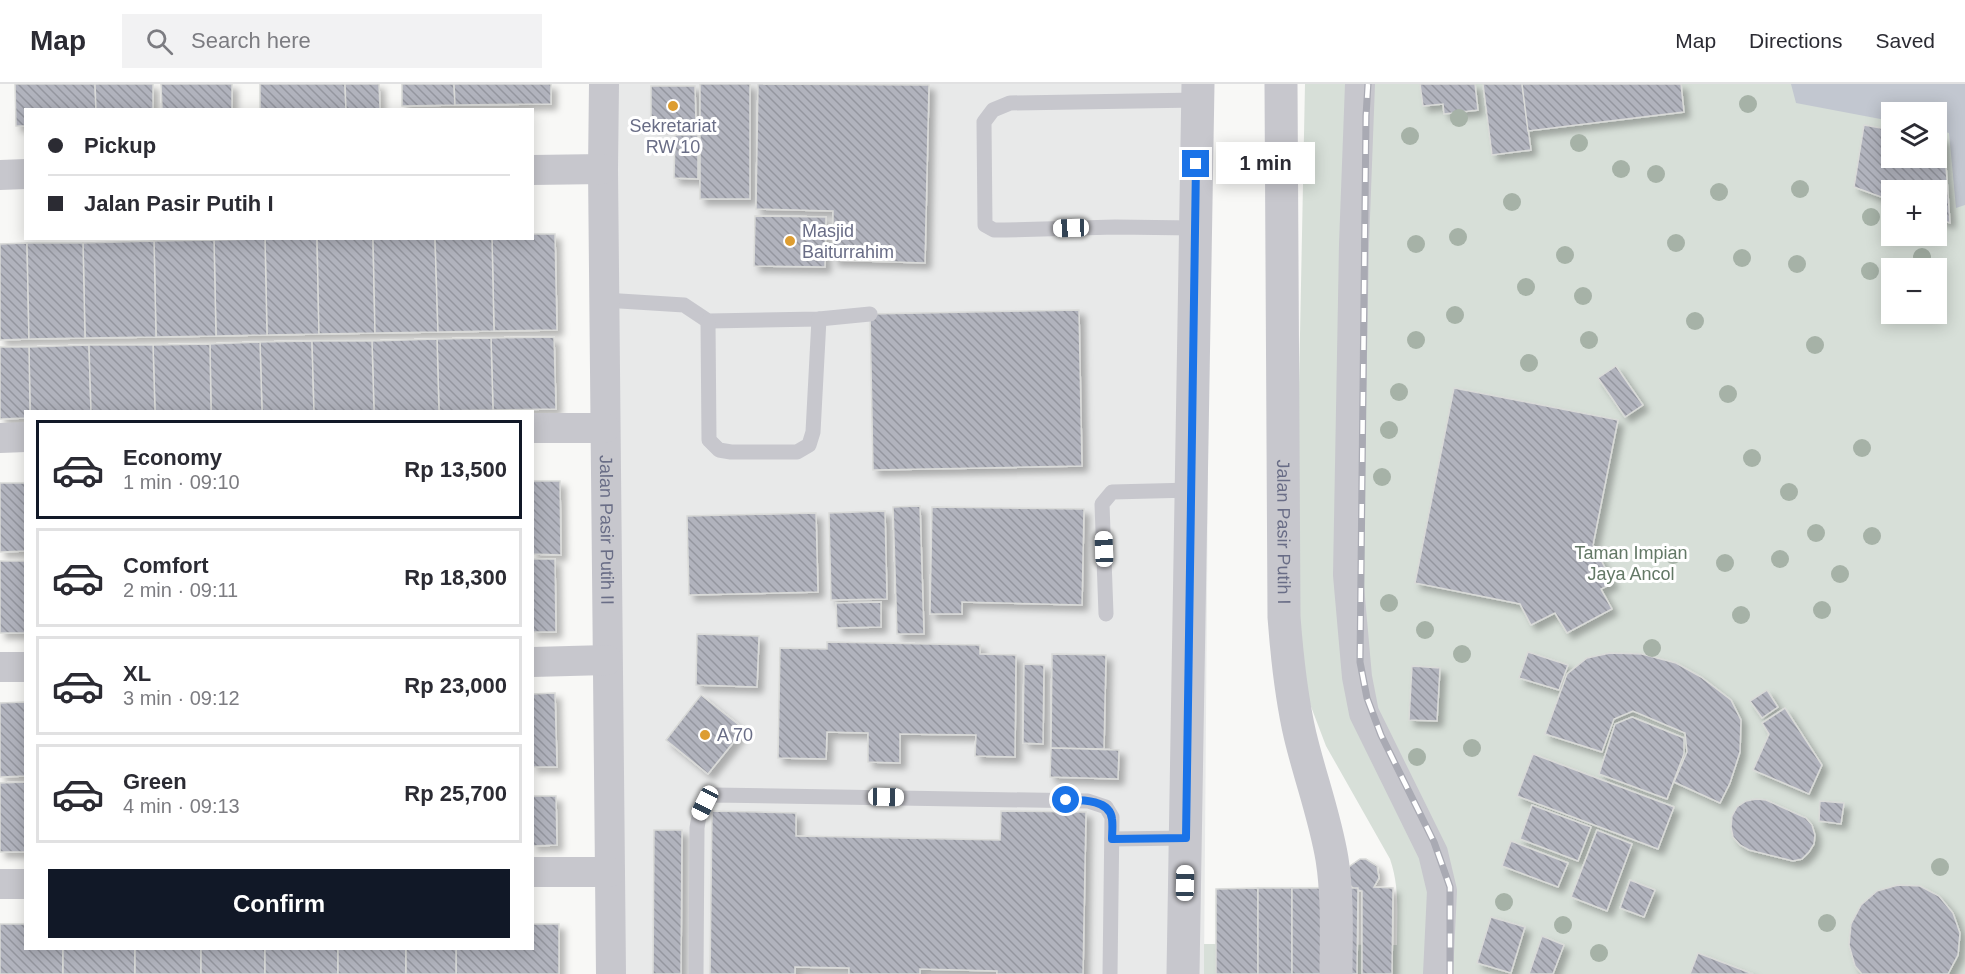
<!DOCTYPE html>
<meta charset="utf-8">
<style>
body{margin:0;font-family:Helvetica,sans-serif;background:#f2f2f3;color:#2b2b33;height:100vh;display:flex;flex-direction:column;font-size:22px;white-space:nowrap}
*{box-sizing:border-box;margin:0}
p{font-size:20px;color:#7c7c81}
.icon{flex:none;width:33px;height:33px;fill:none;stroke:currentColor;stroke-width:2;stroke-linecap:round;stroke-linejoin:round}
.map{position:relative;flex:1;overflow:hidden}
.details{position:absolute;left:24px;top:326px;width:510px;height:540px;display:flex;flex-direction:column;background:#fff;border-radius:0px;box-shadow:0 3px 15px #0003}
.details>*{flex:none}
.top-card{position:absolute;left:24px;top:24px;width:510px;height:132px;border-radius:0px;box-shadow:0 3px 15px #0003;display:grid;align-content:center;height:132px;padding:0 24px;background:#fff}
.buttons{position:absolute;left:1881px;top:18px;display:grid;gap:12px}
.buttons a{display:grid;place-items:center;width:66px;height:66px;border-radius:0px;background:#fff;box-shadow:0 3px 15px #0003;font-size:30px}
.end{position:absolute;width:27px;height:27px;margin:-14px;border:8px solid #1a73e8;background:#fff;box-shadow:0 0 0 3px #fff}
.from{border-radius:50%}
.bubble{position:absolute;height:42px;border-radius:0px;background:#fff;box-shadow:0 3px 15px #0003;font-size:20px;font-weight:700;line-height:42px;text-align:center}
.car{position:absolute;width:18px;height:36px;margin:-18px -9px;border-radius:8px;box-shadow:0 0 4px 2px #0007;background:linear-gradient(#fff 24%,#345 0 40%,#fff 0 76%,#345 0 86%,#fff 0)}
.top-card b{display:flex;align-items:center;gap:21px;height:57px;font-size:22px}
.top-card b+b{border-top:2px solid #e1e1e2}
.top-card i{width:15px;height:15px;background:#2b2b33}
ul{padding:10px 0 0;list-style:none}
li{display:flex;align-items:center;gap:18px;height:99px;margin:0 12px 9px;padding:0 12px;border:3px solid #e1e1e2;border-radius:0px}
li div{flex:1}
li b{display:block;font-size:22px}
li em{font-style:normal;font-weight:700}
li.on{border-color:#111827}
li>.icon{width:54px;height:54px;stroke-width:1.5}
.action{display:flex;gap:12px;margin-top:auto;padding:12px 24px}
.action a{flex:1;height:69px;border-radius:0px;background:#111827;color:#fff;font-size:24px;font-weight:700;line-height:69px;text-align:center}
header{display:flex;align-items:center;gap:36px;box-sizing:border-box;height:84px;padding:0 30px;background:#fff;border-bottom:2px solid #e1e1e2}
header strong{font-size:28px}
nav{display:flex;gap:33px;margin-inline-start:auto;font-size:21px}
.search{width:420px;height:54px;background:#f2f2f3;display:flex;align-items:center;gap:15px;box-sizing:border-box;padding:0 21px;border-radius:0px;color:#7c7c81;font-size:22px}
.map>svg:first-child{display:block}
.built{fill:#e8e9e9}
.park{fill:#d7dfd8;fill-rule:evenodd}
.water{fill:#c2c7d0}
.building{fill:url(#building-back-hatch);stroke:#d9dad8;stroke-width:1.5;filter:url(#shadow)}
.lines{fill:none;stroke-linecap:round;stroke-linejoin:round}
.service{stroke:#c7c7cd;stroke-width:15}
.minor{stroke:#c7c7cd;stroke-width:30}
.tertiary{stroke:#c7c7cd;stroke-width:33}
.rail-casing{stroke:#a9aab3;stroke-width:7}
.rail{stroke:#fff;stroke-width:4.5;stroke-dasharray:14;stroke-linecap:butt}
.tree{fill:#a6b2a7}
.route{stroke:#1a73e8;stroke-width:8}
.poi-dot{fill:#dd9d31;stroke:#fff;stroke-width:2}
.labels{text-anchor:middle;stroke-width:6;stroke-linejoin:round;paint-order:stroke}
.poi-label{font-size:18px;fill:#696d86;stroke:#fff;text-anchor:start}
.street-label{font-size:18px;fill:#696d86;stroke:#fff}
.park-label{font-size:18px;fill:#637866;stroke:#fff}
</style>
<header>
<strong>Map</strong>
<div class="search"><svg class="icon" aria-label="search" viewBox="0 0 24 24"><circle cx="10" cy="10" r="6"/><path d="M15 15l6 6"/></svg>Search here</div>
<nav><a>Map</a><a>Directions</a><a>Saved</a></nav>
</header>
<div class="map">
<svg width="1965" height="890" viewBox="0 0 1965 890">
<defs>
<pattern id="building-back-hatch" width="6" height="6" patternUnits="userSpaceOnUse" patternTransform="scale(1.5)"><rect width="6" height="6" fill="#b1b3bd"/><path d="M-1 5l2 2M0 0l6 6M5-1l2 2" fill="none" stroke="#94969f"/></pattern>
<filter id="shadow"><feDropShadow dx="5.5" dy="5.5" stdDeviation="3" flood-color="#0004"/></filter>
</defs>
<rect width="100%" height="100%" fill="#f8f8f6"/>
<path class="built" d="M602 0H1211L1204 890H624Z"/>
<path class="park" d="M1305 0H1965V890H1204V860L1397 861C1397 832 1400 804 1390 775L1326 662 1310 620 1303 593 1295 501ZM1892 28H1936V74H1892ZM1892 106H1936V152H1892ZM1892 184H1936V230H1892Z"/>
<path class="water" d="M1791 0H1965V121L1956 124 1949 49 1937 46 1936 28H1892L1891 37 1796 19Z"/>
<g class="building">
<path d="M15 0H95L96 26H26V42H16Z"/>
<path d="M95 0H153V26H96Z"/>
<path d="M161 0H232V26H162Z"/>
<path d="M260 0H345L346 26H260Z"/>
<path d="M345 0H379L380 25 346 26Z"/>
<path d="M402 0H454L455 21 402 22Z"/>
<path d="M454 0H551V20L455 21Z"/>
<rect x="700" y="0" width="50" height="115"/>
<path d="M758 0 929 1 925 179 833 176V127L756 125Z"/>
<path d="M1420 0H1475L1478 26 1444 30 1443 20 1423 22Z"/>
<path d="M1483 0H1522L1531 66 1492 71Z"/>
<path d="M1522 0H1681L1684 28 1528 47Z"/>
<path d="M651 2H695L696 42H651Z"/>
<path d="M1864 41 1892 46V74H1936V53L1944 54 1950 139 1936 134V106H1892V117L1854 103Z"/>
<path d="M675 51H698V95L674 94Z"/>
<path d="M755 132 826 133 825 183 754 182Z"/>
<path d="M532 150H555L557 246 494 247 492 154H532Z"/>
<path d="M317 154 319 250 267 251 265 155Z"/>
<path d="M317 154H373L375 249 319 250Z"/>
<path d="M373 154H435L438 248 375 249Z"/>
<path d="M435 154H492L494 247 438 248Z"/>
<path d="M265 155 267 251 216 252 214 156Z"/>
<path d="M214 156 216 252 156 253 154 157Z"/>
<path d="M154 157 156 253 85 254 83 159Z"/>
<path d="M27 159 29 255 0 256V160Z"/>
<path d="M27 159H83L85 254 29 255Z"/>
<path d="M1079 226 1082 382 873 386 870 230Z"/>
<path d="M554 253 556 325 493 326 491 254Z"/>
<path d="M491 254 493 326 439 327 437 255Z"/>
<path d="M437 255 439 327H374L372 257Z"/>
<path d="M312 257 314 327H262L260 258Z"/>
<path d="M312 257H372L374 327H314Z"/>
<path d="M260 258 262 327H211L210 260Z"/>
<path d="M210 260 211 327H155L153 261Z"/>
<path d="M89 261 91 327H30L29 263Z"/>
<path d="M89 261H153L155 327H91Z"/>
<path d="M0 263H29L30 327H26V334L0 335Z"/>
<path d="M1616 282 1643 321 1625 333 1598 294Z"/>
<path d="M1454 304 1618 336 1593 461 1613 499 1601 505 1612 525 1567 549 1555 529 1531 541 1520 520 1415 499Z"/>
<path d="M532 397H560L561 471 532 470Z"/>
<path d="M0 399H26V467L0 468Z"/>
<path d="M920 422 924 550H897L893 423Z"/>
<path d="M932 423 1084 425 1082 521 962 518V530H930Z"/>
<path d="M885 427 887 515 831 516 829 429Z"/>
<path d="M816 429 818 508 689 511 687 432Z"/>
<path d="M532 475H555L556 548H532Z"/>
<rect x="0" y="477" width="26" height="72"/>
<path d="M881 518V543L837 544 836 519Z"/>
<path d="M697 550 759 552 757 603 696 601Z"/>
<path d="M827 558 980 561V570L1016 571 1015 673 975 672 976 651 900 650V679L868 678V649L827 648 826 675 778 674 780 564 827 565Z"/>
<path d="M1528 568 1568 581 1559 606 1519 594Z"/>
<path d="M1610 569 1642 570 1676 579 1701 593 1731 616 1741 636 1740 668 1730 699 1720 719 1674 698 1687 668 1685 649 1633 627 1614 635 1602 668 1545 650 1567 590 1587 574Z"/>
<path d="M1052 570 1106 571 1104 665 1051 664Z"/>
<path d="M1024 580 1044 581 1043 660 1023 659Z"/>
<path d="M1412 582 1440 584 1437 637 1409 636Z"/>
<path d="M1767 606 1778 623 1762 634 1750 617Z"/>
<path d="M555 609 557 683H532V610Z"/>
<path d="M701 611 744 645 708 690 666 656Z"/>
<path d="M26 618V692L0 693V619Z"/>
<path d="M1785 624 1822 681 1809 710 1753 686 1769 650 1762 639Z"/>
<path d="M1632 633 1684 654V670L1667 715 1599 690 1615 640Z"/>
<path d="M1051 664 1119 666 1118 695 1050 693Z"/>
<path d="M1533 670 1674 723 1658 765 1517 712Z"/>
<path d="M26 698V768H0V699Z"/>
<path d="M532 712H556L557 761 532 762Z"/>
<path d="M1756 715 1766 716 1806 734 1812 741 1815 751 1814 760 1809 768 1802 775 1793 777 1749 766 1740 761 1733 753 1731 743 1732 732 1737 723 1746 717Z"/>
<path d="M1820 717 1844 719 1841 740 1819 737Z"/>
<path d="M1532 721 1591 743 1578 777 1520 755Z"/>
<path d="M712 727 796 729V752L1000 756 1001 727 1086 728 1083 890H997V887L920 885V890H849V884L795 883V890H710Z"/>
<path d="M654 746H682L681 890H653Z"/>
<path d="M1597 746 1632 760 1607 827 1571 813Z"/>
<path d="M1511 757 1568 779 1558 803 1502 782Z"/>
<path d="M1360 775H1366L1377 782 1379 794 1374 803 1393 804 1392 890H1362V807L1354 805 1349 800 1347 788 1350 782Z"/>
<path d="M1630 796 1655 806 1644 833 1620 824Z"/>
<path d="M1898 801 1920 802 1939 812 1953 829 1960 849 1958 871 1948 890H1862L1855 882 1849 861 1851 840 1861 821 1877 807Z"/>
<path d="M1258 804V890H1216V805Z"/>
<rect x="1258" y="804" width="34" height="86"/>
<rect x="1292" y="804" width="36" height="86"/>
<path d="M1328 804H1358L1357 890H1328Z"/>
<path d="M1491 833 1525 843 1511 889 1477 879Z"/>
<path d="M0 840H26V864H63V890H0Z"/>
<path d="M532 840H559V890H456V864H532Z"/>
<path d="M1542 852 1564 861 1553 890H1529Z"/>
<rect x="63" y="864" width="72" height="26"/>
<rect x="135" y="864" width="66" height="26"/>
<rect x="201" y="864" width="64" height="26"/>
<rect x="265" y="864" width="73" height="26"/>
<rect x="338" y="864" width="68" height="26"/>
<rect x="406" y="864" width="50" height="26"/>
<path d="M1698 869 1753 890H1690Z"/>
</g>
<g class="lines">
<g class="service">
<path d="M1195 144 1115 143 1005 146H994L985 141 984 38 993 26 1010 19 1197 16"/>
<path d="M604 216 684 221 708 237 819 235 870 230"/>
<path d="M708 237 709 356 719 366 731 368H797L809 361 813 348 819 235"/>
<path d="M1106 530 1102 420 1112 408 1192 406"/>
<path d="M1112 755 1186 754"/>
<path d="M696 890 697 744C699 729 702 721 713 711L1088 717 1106 723 1112 733 1110 890"/>
</g>
<g class="minor">
<path id="s1" d="M604 0 603 85 611 890"/>
<path d="M1360 0 1354 160 1348 491 1357 593 1364 629 1433 769 1442 807 1438 890"/>
<path d="M532 86 603 85"/>
<path d="M0 91 26 90"/>
<path d="M532 344H605"/>
<path d="M0 354 26 353"/>
<path d="M532 578 607 576"/>
<path d="M0 583H26"/>
<path d="M532 788H610"/>
<path d="M0 800H26"/>
</g>
<g class="tertiary">
<path id="s2" d="M1281 0 1284 533C1287 573 1291 612 1300 651 1310 693 1325 733 1332 775 1338 813 1336 852 1336 890"/>
<path d="M1183 890 1198 0"/>
</g>
<g class="rail-casing">
<path id="rail" d="M1368 0 1366 32 1360 578 1367 614 1381 651 1434 758 1450 803V890"/>
</g>
<use href="#rail" class="rail"/>
</g>
<g class="tree">
<circle cx="1748" cy="20" r="9"/>
<circle cx="1459" cy="34" r="9"/>
<circle cx="1410" cy="52" r="9"/>
<circle cx="1579" cy="59" r="9"/>
<circle cx="1621" cy="85" r="9"/>
<circle cx="1656" cy="90" r="9"/>
<circle cx="1800" cy="105" r="9"/>
<circle cx="1719" cy="108" r="9"/>
<circle cx="1512" cy="118" r="9"/>
<circle cx="1871" cy="133" r="9"/>
<circle cx="1458" cy="153" r="9"/>
<circle cx="1676" cy="159" r="9"/>
<circle cx="1416" cy="160" r="9"/>
<circle cx="1565" cy="171" r="9"/>
<circle cx="1922" cy="173" r="9"/>
<circle cx="1742" cy="174" r="9"/>
<circle cx="1797" cy="180" r="9"/>
<circle cx="1870" cy="187" r="9"/>
<circle cx="1526" cy="203" r="9"/>
<circle cx="1583" cy="212" r="9"/>
<circle cx="1455" cy="231" r="9"/>
<circle cx="1695" cy="237" r="9"/>
<circle cx="1416" cy="256" r="9"/>
<circle cx="1589" cy="256" r="9"/>
<circle cx="1815" cy="261" r="9"/>
<circle cx="1529" cy="279" r="9"/>
<circle cx="1399" cy="308" r="9"/>
<circle cx="1728" cy="310" r="9"/>
<circle cx="1389" cy="346" r="9"/>
<circle cx="1862" cy="364" r="9"/>
<circle cx="1752" cy="374" r="9"/>
<circle cx="1382" cy="393" r="9"/>
<circle cx="1789" cy="408" r="9"/>
<circle cx="1816" cy="449" r="9"/>
<circle cx="1872" cy="452" r="9"/>
<circle cx="1673" cy="471" r="9"/>
<circle cx="1780" cy="475" r="9"/>
<circle cx="1725" cy="479" r="9"/>
<circle cx="1840" cy="490" r="9"/>
<circle cx="1389" cy="519" r="9"/>
<circle cx="1822" cy="526" r="9"/>
<circle cx="1741" cy="531" r="9"/>
<circle cx="1425" cy="546" r="9"/>
<circle cx="1652" cy="564" r="9"/>
<circle cx="1462" cy="570" r="9"/>
<circle cx="1472" cy="664" r="9"/>
<circle cx="1417" cy="673" r="9"/>
<circle cx="1940" cy="783" r="9"/>
<circle cx="1504" cy="818" r="9"/>
<circle cx="1827" cy="839" r="9"/>
<circle cx="1563" cy="841" r="9"/>
<circle cx="1599" cy="869" r="9"/>
</g>
<g class="lines">
<path class="route" d="M1066 716C1081 716 1110 715 1112 735 1113 742 1112 749 1112 755L1186 754 1196 80"/>
</g>
<g class="poi-dot">
<circle cx="673" cy="22" r="6"/>
<circle cx="790" cy="157" r="6"/>
<circle cx="705" cy="651" r="6"/>
</g>
<g class="labels">
<g class="poi-label">
<text x="673" y="48" text-anchor="middle">Sekretariat<tspan x="673" dy="21">RW 10</tspan></text>
<text x="802" y="153">Masjid<tspan x="802" dy="21">Baiturrahim</tspan></text>
<text x="717" y="657">A 70</text>
</g>
<g class="street-label">
<text dy="6" stroke="none"><textPath href="#s1" startOffset="446">Jalan Pasir Putih II</textPath></text>
<text dy="6" stroke="none"><textPath href="#s2" startOffset="448">Jalan Pasir Putih I</textPath></text>
</g>
<g class="park-label">
<text x="1631" y="475">Taman Impian<tspan x="1631" dy="21">Jaya Ancol</tspan></text>
</g>
</g>
</svg>
<div class="buttons">
<a><svg class="icon" aria-label="layers" viewBox="0 0 24 24"><path d="M12 4l9 5-9 5-9-5zM3 14l9 5 9-5"/></svg></a>
<a>+</a>
<a>−</a>
</div>
<i class="end from" style="left:1066px;top:716px"></i>
<i class="end" style="left:1196px;top:80px"></i>
<div class="bubble" style="left:1216px;top:58px;width:99px">1 min</div>
<i class="car" style="left:1071px;top:144px;rotate:268deg"></i>
<i class="car" style="left:1104px;top:465px;rotate:358deg"></i>
<i class="car" style="left:886px;top:713px;rotate:91deg"></i>
<i class="car" style="left:705px;top:719px;rotate:207deg"></i>
<i class="car" style="left:1185px;top:799px;rotate:1deg"></i>
<div class="top-card">
<b><i class="from"></i>Pickup</b>
<b><i></i>Jalan Pasir Putih I</b>
</div>
<section class="details">
<ul>
<li class="on"><svg class="icon" aria-label="car" viewBox="0 0 24 24"><path d="M5 17H2v-5l4-1 3-4h7l3 4 3 1v5h-3M9 17h6M6 11h13"/><circle cx="7" cy="17" r="2"/><circle cx="17" cy="17" r="2"/></svg><div><b>Economy</b><p>1 min · 09:10</p></div><em>Rp 13,500</em></li>
<li><svg class="icon" aria-label="car" viewBox="0 0 24 24"><path d="M5 17H2v-5l4-1 3-4h7l3 4 3 1v5h-3M9 17h6M6 11h13"/><circle cx="7" cy="17" r="2"/><circle cx="17" cy="17" r="2"/></svg><div><b>Comfort</b><p>2 min · 09:11</p></div><em>Rp 18,300</em></li>
<li><svg class="icon" aria-label="car" viewBox="0 0 24 24"><path d="M5 17H2v-5l4-1 3-4h7l3 4 3 1v5h-3M9 17h6M6 11h13"/><circle cx="7" cy="17" r="2"/><circle cx="17" cy="17" r="2"/></svg><div><b>XL</b><p>3 min · 09:12</p></div><em>Rp 23,000</em></li>
<li><svg class="icon" aria-label="car" viewBox="0 0 24 24"><path d="M5 17H2v-5l4-1 3-4h7l3 4 3 1v5h-3M9 17h6M6 11h13"/><circle cx="7" cy="17" r="2"/><circle cx="17" cy="17" r="2"/></svg><div><b>Green</b><p>4 min · 09:13</p></div><em>Rp 25,700</em></li>
</ul>
<div class="action"><a>Confirm</a></div>
</section>
</div>
